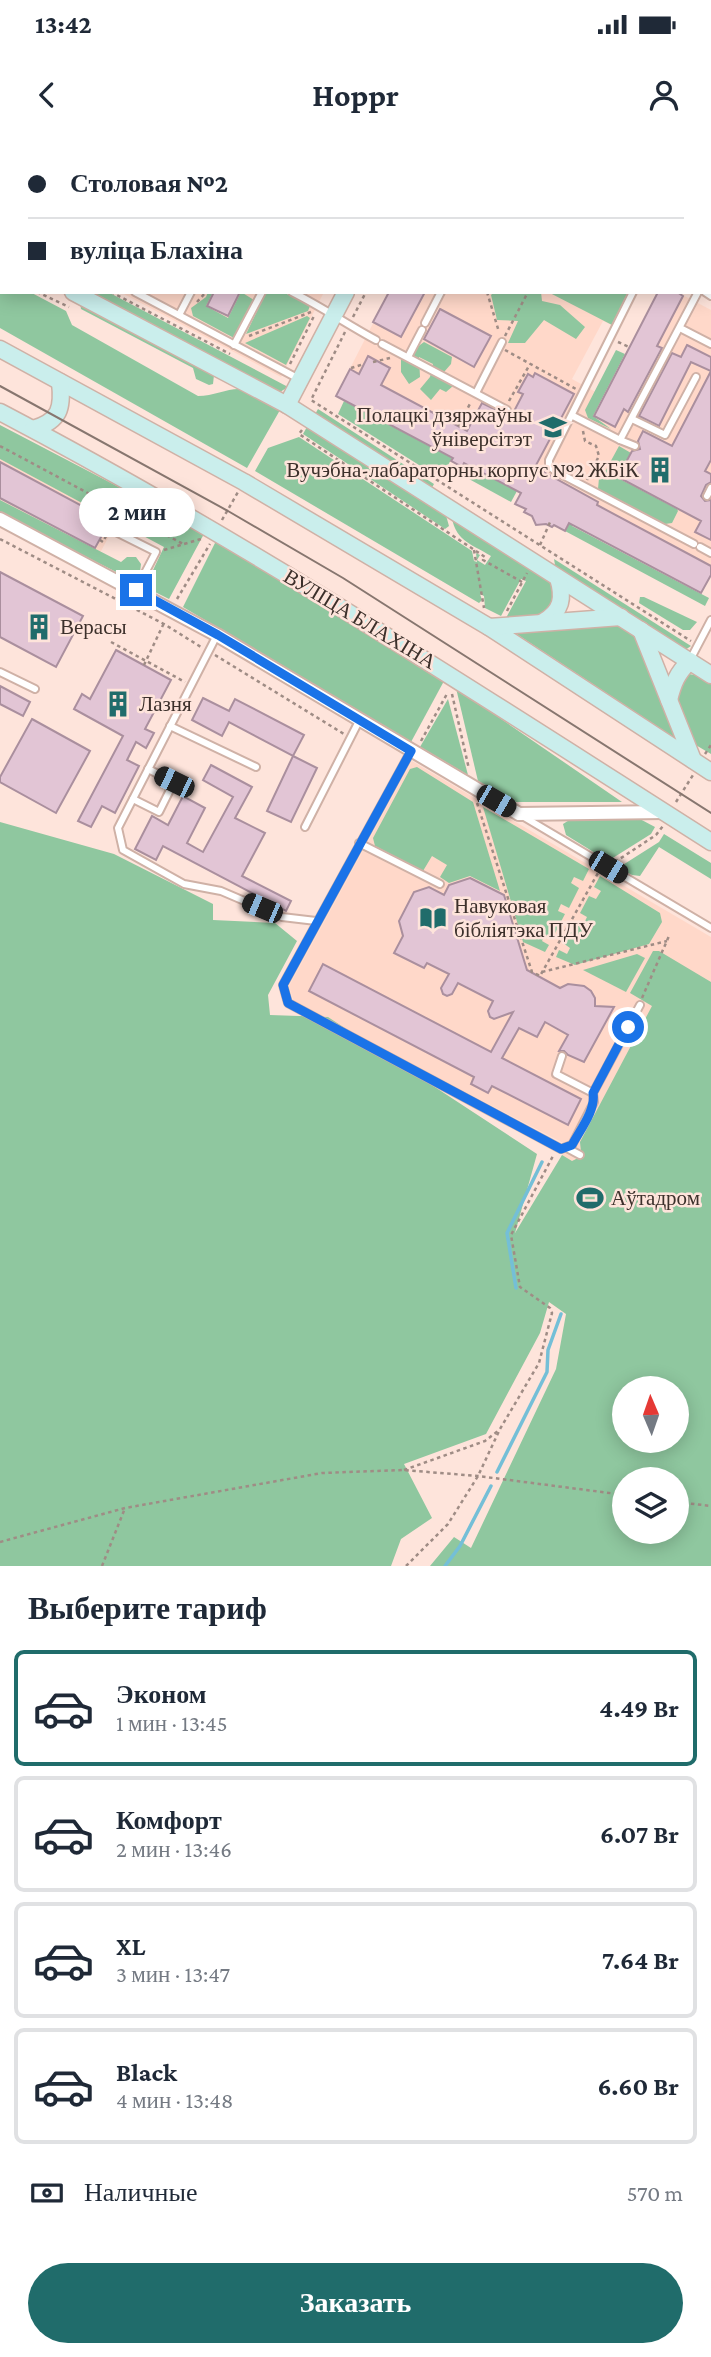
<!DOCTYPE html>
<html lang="ru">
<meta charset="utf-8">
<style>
body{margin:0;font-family:"Crimson Pro",serif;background:#f2f2f3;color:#1f2937;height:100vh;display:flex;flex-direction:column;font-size:26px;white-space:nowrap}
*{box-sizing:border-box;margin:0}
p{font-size:23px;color:#747a83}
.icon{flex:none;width:38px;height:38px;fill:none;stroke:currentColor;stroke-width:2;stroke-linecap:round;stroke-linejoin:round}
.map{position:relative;height:1426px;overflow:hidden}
.panel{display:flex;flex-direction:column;background:#fff;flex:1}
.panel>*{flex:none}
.guide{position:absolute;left:0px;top:0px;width:712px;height:154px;box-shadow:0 4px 18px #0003;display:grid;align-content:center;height:154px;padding:0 28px;background:#fff}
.needle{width:46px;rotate:358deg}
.buttons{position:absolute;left:612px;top:1236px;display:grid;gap:14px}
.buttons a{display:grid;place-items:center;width:77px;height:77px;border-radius:50%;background:#fff;box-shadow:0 4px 18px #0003;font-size:35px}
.end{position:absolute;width:32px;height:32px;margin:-16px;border:9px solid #1a73e8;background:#fff;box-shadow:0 0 0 4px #fff}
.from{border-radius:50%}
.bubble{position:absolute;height:49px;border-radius:24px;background:#fff;box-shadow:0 4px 18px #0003;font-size:23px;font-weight:700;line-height:49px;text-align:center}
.car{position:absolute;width:21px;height:42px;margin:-21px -10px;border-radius:9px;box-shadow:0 0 5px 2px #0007;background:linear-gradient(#222 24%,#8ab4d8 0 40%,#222 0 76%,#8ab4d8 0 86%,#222 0)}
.guide b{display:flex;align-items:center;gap:24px;height:66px;font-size:26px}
.guide b+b{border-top:2px solid #e0e1e3}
.guide i{width:18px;height:18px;background:#1f2937}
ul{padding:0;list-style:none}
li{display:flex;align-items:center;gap:21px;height:116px;margin:0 14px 10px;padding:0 14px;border:4px solid #e0e1e3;border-radius:10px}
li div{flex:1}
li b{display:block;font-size:26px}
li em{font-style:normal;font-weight:700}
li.active{border-color:#206c6b}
li>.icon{width:63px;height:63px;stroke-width:1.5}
h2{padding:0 28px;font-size:32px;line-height:84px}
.pay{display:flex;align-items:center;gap:18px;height:77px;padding:0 28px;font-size:26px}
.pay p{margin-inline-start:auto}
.cta{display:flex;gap:14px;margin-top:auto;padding:14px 28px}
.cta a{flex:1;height:80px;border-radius:42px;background:#206c6b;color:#fff;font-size:28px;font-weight:700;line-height:80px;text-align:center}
.status{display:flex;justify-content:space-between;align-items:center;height:49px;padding:0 35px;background:#fff;direction:ltr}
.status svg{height:19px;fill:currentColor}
header{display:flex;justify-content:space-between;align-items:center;height:91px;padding:0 28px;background:#fff;font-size:32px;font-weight:700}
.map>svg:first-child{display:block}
.built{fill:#ffd8c9}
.green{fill:#8fc79f;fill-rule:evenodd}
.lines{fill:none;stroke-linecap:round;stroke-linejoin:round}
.stream{stroke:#74bfd7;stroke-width:3.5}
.building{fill:#e2c5d5;stroke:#aa8f9e;stroke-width:2}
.lane-casing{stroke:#cfb1a6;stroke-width:10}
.street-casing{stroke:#cfb1a6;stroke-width:16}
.secondary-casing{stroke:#cfb1a6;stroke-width:19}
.path{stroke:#9f8c85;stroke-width:2.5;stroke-dasharray:3.5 3.5;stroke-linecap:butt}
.lane{stroke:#fff;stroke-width:6}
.street{stroke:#fff;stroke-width:12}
.secondary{stroke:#caeeec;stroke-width:16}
.tram{stroke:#87766f;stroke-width:2}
.route{stroke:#1a73e8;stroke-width:9}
.labels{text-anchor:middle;stroke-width:5;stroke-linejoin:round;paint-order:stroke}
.poi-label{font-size:21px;fill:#3c302b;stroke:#fee4db;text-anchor:start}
.street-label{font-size:21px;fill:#3c302b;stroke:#fee4db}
</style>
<div class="status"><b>13:42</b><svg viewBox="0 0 49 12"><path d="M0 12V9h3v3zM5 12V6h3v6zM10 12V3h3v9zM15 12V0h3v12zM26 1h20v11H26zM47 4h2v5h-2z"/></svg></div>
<header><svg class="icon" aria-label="back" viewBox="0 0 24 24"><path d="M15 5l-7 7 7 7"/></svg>Hoppr<svg class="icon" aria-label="person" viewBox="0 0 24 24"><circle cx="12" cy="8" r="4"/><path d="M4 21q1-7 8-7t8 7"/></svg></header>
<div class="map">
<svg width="711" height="1426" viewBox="0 0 711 1426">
<rect width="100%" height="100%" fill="#fee4db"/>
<g class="built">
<path d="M0 0H402L2 2V90Z"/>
<path d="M120 152H324L281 237Z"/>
<path d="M389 152H628L612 185 603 181 572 239 603 256 658 152H677L711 170V435L701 453 572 385 573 383 526 369 515 364 522 351 465 323 462 327 451 321 452 318 336 256Z"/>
<path d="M0 319 117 381 100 413 0 360Z"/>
<path d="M412 621 711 797V879L593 1163 562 1015 567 1005 294 863 289 846Z"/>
</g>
<g class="green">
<path d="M0 137 2 152H30L66 171 72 185 198 256C214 256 228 248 241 249L280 270 247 328 0 188Z"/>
<path d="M84 152H108L288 247 280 252H275Z"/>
<path d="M208 152H213L206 166 228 178 241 152 254 160 234 198 193 176 191 168 206 157Z"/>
<path d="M266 152H283L310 166 308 171 246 194Z"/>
<path d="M494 152H541L542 161 560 165 585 187 576 199 544 180 525 203H508L518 181 497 180 491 155Z"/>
<path d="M548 152H628L612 185Z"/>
<path d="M80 162 214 235 213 244 209 245 196 239 193 228 81 169Z"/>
<path d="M307 176 310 178 286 225 245 203Z"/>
<path d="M424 202 452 217 451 224 444 232 453 246 446 252 440 249 431 260 420 249 430 237 433 224 419 217 420 237 409 244 401 232V219Z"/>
<path d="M616 210 625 214 593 276 611 289 588 278 585 270Z"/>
<path d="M344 261 452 318 442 336 438 337 338 274Z"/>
<path d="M318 269 434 344 430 351 314 276Z"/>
<path d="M0 285 205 392 169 459 145 447 164 407 0 319Z"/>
<path d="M308 285 445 372 449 386 445 389 303 294Z"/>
<path d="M299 297 472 411 474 421 477 422 476 413 480 415 477 420 485 425 491 416C470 403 454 401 451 372L556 445 554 465C541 478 525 480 506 478L526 441 521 439 501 476 485 468 484 456 480 454 482 460 479 463 255 331 268 308Z"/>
<path d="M619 306 631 313 618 338 677 369 678 371 672 383 665 384 598 349 599 338 601 339Z"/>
<path d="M465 324 517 351 511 362 458 333Z"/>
<path d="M0 360 121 422 127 417H136L141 424 140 432 136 437 128 438 0 373Z"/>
<path d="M570 382 573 383 572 386 709 458 705 466 565 391Z"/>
<path d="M217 399 444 541 411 602 183 467Z"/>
<path d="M554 419 691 506 685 510 556 431Z"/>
<path d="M640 457H644L697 482 690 490H683L639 463Z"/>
<path d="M622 483 636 492 677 596 675 598 515 493Z"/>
<path d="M689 534 700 536 711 543V614L694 604 675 560 682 536Z"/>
<path d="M456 548 622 662H516L478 641Z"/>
<path d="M448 559 468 635 420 607Z"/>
<path d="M417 627 473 662 500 751 470 736 449 743 440 737 447 725 432 716 423 731 375 706 373 698 410 629Z"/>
<path d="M483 667 589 729 583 741 574 737 571 743 579 748 569 768 561 764 558 771 565 774 552 799 545 795 542 801 549 805 545 812 523 802Z"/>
<path d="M638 678 655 687 651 694 608 721 566 695 563 684 571 679Z"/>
<path d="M0 682 114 714 213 764V780L275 783 297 801 268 855 270 875 328 877 537 1014 515 1093 562 1015 572 1021 578 1018 581 1012 580 1002 652 866 630 853 653 811H659L711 842V1426H430L454 1397 471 1408 556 1229 566 1174 549 1162 540 1193 486 1294 404 1324 432 1378 401 1399 391 1426H0ZM625 1248H677V1300H625ZM625 1339H677V1391H625Z"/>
<path d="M664 694 711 723V739L659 707 640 736 632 735 618 728 659 702Z"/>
<path d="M600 736 660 773 662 782 649 804 575 825 556 817 559 810 567 814 570 808 563 803 575 781 583 785 587 777 580 773 589 756 596 759 601 751 594 747Z"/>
<path d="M637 814 645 818 626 852 583 830Z"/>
</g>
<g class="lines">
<g class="stream">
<path d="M516 1148 507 1093 542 1022"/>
<path d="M497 1332 547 1232 548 1210 561 1174"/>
<path d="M445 1426 460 1406 491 1346"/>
</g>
</g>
<g class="building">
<path d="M214 152H240L228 176 207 166Z"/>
<path d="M389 152H425L401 197 373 182Z"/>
<path d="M658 152H677L683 156 657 206 662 208 628 272 624 269 615 287 594 276Z"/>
<path d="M440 169 491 196 474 227 424 199Z"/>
<path d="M687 205 711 217V320L705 331 711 334V342L706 345 701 356 705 361 711 360V400L695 392 701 381 618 337 632 311 640 309 638 301 643 291 672 306 711 231 691 222 659 286 639 276 672 213 681 217Z"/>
<path d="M368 216 390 228 381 245 467 291 482 263 511 277 523 254 518 252 528 234 533 237 535 233 574 254 535 327 598 362 597 365 711 426V435L701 453 569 383 565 391 554 385 552 387 546 384 536 385 532 376 524 372 526 369 515 364 521 353 464 323 462 327 451 321 453 318 336 256 350 229 359 234Z"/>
<path d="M0 322 110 381 95 408 0 358Z"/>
<path d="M0 432 83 476 56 527 0 497Z"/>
<path d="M116 510 171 540 145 589 154 593 146 608 136 602 127 620 139 626 115 673 102 666 91 687 78 681 123 596 74 569 82 554 90 559Z"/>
<path d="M0 546 30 562 23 576 0 564Z"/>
<path d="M203 558 229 571 235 559 304 595 293 616 229 582 222 596 192 580Z"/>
<path d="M32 579 90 611 56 673 0 642V637Z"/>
<path d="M293 616 317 628 291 682 267 671Z"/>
<path d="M211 625 252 647 235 678 265 693 242 736 291 761 286 771 163 706 156 720 135 709 152 676 168 685 183 656 205 668 187 703 203 712 233 657 203 640Z"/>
<path d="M470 738 504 755 527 830 560 848 568 844 584 846 591 851 595 858V866L614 867 584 922 568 915 564 911H559L568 895 545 882 537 897 519 888 502 918 581 959 568 985 492 946 488 953 471 944 474 937 309 851 323 824 491 912 513 872 494 879 490 877 488 871 493 861 458 843 452 854 447 856 443 854 441 848 449 834 427 823 424 828 394 813 403 796 399 781 414 752 429 747 444 755 449 745Z"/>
</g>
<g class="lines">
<g class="lane-casing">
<g id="lane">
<path d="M130 0 134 2"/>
<path d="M94 2V0"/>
<path d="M526 2 527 0"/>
<path d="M684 2 685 0"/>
<path d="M710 129 711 128"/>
<path d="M135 152 301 240"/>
<path d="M292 152C322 167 348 185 376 200"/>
<path d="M633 152 549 320V326L555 331 694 404"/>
<path d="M705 152 711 156"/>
<path d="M179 175 191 152"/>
<path d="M425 183 441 152"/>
<path d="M680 188 711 204"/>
<path d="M382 204 507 270"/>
<path d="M234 205 262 152"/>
<path d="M408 217 422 190"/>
<path d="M476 253 502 202"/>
<path d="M573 276 620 300 698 152"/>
<path d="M632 279 665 295 696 237"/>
<path d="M620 300 635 306"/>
<path d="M707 356 711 348"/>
<path d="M116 392 156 412 136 450"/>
<path d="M700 407 711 413"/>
<path d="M217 495 118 688 123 710 184 744 221 751 282 777 316 781"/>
<path d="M690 520 711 480"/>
<path d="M0 532 35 549"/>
<path d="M170 586 256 627"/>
<path d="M411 611 283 845 288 863 561 1009 572 1005 594 962 593 953 640 865"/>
<path d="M133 659 159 672 174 642 148 629"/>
<path d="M524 677 711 788"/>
<path d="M305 687 359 581"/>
<path d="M359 703 440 744"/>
<path d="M562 916 556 934 593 953"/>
<path d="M567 1008 580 1015"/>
</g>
</g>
<g class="street-casing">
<path id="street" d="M0 379 217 495 519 674 663 672"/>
</g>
<g class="secondary-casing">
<g id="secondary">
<path d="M423 2 424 0"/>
<path d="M0 114 2 115"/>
<path d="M73 152 287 265 711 535"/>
<path d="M0 209 244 342 489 487 711 632"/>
<path d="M287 265 346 152"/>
<path d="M0 272C246 401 477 553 711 702"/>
<path d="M33 289C60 281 63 268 60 242"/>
<path d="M543 482C562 471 564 458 558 438"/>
<path d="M489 487 621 477"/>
<path d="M641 490 693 620"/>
<path d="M669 560C673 544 677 533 690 521"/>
</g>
</g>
<g class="path">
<path d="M242 0V2"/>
<path d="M402 2 403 0"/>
<path d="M443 2 444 0"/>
<path d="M573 2V0"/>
<path d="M656 2 657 0"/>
<path d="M710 21 711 20"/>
<path d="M710 40H711"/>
<path d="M0 92 2 93"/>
<path d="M0 133 2 134"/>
<path d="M37 152 69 167"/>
<path d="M111 152 230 214"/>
<path d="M487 152 499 192"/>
<path d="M197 162 206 152"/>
<path d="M353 177 366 152"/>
<path d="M345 192 311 260 691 501"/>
<path d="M249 196 311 172"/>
<path d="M505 196 528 152"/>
<path d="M618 202 629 207"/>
<path d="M505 210 576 249"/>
<path d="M373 222 390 218"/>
<path d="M290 224 315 174"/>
<path d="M351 228 364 224"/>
<path d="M509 261 530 224"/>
<path d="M458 286 471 262"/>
<path d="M302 290 299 294 485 417 483 420 522 442"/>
<path d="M583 291 585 301 596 306 599 316 587 340"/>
<path d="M0 306 185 405"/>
<path d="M222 380 238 352"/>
<path d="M0 399 164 484 201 507"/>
<path d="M100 400 103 402 107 394"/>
<path d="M540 405 551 380"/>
<path d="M164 410 201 399"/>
<path d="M474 410 484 468"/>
<path d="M177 459 210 404"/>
<path d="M507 471 527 433"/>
<path d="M111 502 185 542"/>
<path d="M215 515 344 594"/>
<path d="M144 525 164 483"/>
<path d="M452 554 469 629"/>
<path d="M421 601 448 552"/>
<path d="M705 614 711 605"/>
<path d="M676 662 693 635"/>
<path d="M477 663 532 832 540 836 598 733"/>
<path d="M615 722 656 695 663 686"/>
<path d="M542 832 667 801"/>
<path d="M642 858 669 796"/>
<path d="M404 1330 485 1301 498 1291"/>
<path d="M677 1362 711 1366"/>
<path d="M0 1402 125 1368 322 1333 403 1330 478 1336 625 1355"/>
<path d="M102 1426 125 1368"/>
<path d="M406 1426 448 1384 478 1336 500 1289 539 1223 552 1173 550 1168 520 1147 511 1095 553 1016"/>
</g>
<use href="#lane" class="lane"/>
<use href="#street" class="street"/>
<use href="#secondary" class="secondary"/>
<path class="tram" d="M0 246 228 371 343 438 711 673"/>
</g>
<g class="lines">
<path class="route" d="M136 450 218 495 411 611 283 845 288 863 561 1009 572 1005C580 990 596 970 593 953L628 887"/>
</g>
<defs>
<g id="university-bare" transform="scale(2.1)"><path d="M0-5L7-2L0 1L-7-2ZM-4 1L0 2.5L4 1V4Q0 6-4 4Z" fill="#206c6b" stroke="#fee4db" stroke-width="2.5" paint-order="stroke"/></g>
<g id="building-bare" transform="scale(2.1)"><path d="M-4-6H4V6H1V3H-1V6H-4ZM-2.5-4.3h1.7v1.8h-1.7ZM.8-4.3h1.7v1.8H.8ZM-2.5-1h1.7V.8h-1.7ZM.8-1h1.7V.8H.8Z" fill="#206c6b" stroke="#fee4db" stroke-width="2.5" paint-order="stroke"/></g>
<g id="library-bare" transform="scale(2.1)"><path d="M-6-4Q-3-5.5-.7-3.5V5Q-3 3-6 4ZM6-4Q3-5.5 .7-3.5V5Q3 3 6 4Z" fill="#206c6b" stroke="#fee4db" stroke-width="2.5" paint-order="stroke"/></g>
<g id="stadium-bare" transform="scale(2.1)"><path d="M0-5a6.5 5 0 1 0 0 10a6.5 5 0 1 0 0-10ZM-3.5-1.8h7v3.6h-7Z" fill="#206c6b" stroke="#fee4db" stroke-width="2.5" paint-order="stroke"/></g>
</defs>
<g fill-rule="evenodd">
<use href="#university-bare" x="553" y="287"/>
<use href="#building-bare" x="660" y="330"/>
<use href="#building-bare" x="39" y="487"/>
<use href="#building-bare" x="118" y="564"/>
<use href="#library-bare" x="433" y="778"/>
<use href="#stadium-bare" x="590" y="1058"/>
</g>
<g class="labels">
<g class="poi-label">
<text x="532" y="282" text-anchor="end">Полацкі дзяржаўны<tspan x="532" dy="24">ўніверсітэт</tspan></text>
<text x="639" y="337" text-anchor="end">Вучэбна-лабараторны корпус №2 ЖБіК</text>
<text x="60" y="494">Верасы</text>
<text x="139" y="571">Лазня</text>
<text x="454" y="773">Навуковая<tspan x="454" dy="24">бібліятэка ПДУ</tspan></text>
<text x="611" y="1065">Аўтадром</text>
</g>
<g class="street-label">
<text transform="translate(360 479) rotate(31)" y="7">ВУЛІЦА БЛАХІНА</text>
</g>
</g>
</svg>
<div class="buttons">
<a><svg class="needle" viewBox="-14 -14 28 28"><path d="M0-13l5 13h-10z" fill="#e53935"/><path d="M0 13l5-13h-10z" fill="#747a83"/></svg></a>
<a><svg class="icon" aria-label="layers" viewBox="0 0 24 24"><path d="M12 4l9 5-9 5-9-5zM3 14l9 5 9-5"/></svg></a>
</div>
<i class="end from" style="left:628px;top:887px"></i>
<i class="end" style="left:136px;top:450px"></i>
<div class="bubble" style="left:79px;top:348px;width:116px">2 мин</div>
<i class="car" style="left:174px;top:642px;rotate:296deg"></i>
<i class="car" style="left:496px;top:661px;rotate:120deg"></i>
<i class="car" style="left:608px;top:727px;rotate:121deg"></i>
<i class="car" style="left:262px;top:768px;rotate:293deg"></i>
<div class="guide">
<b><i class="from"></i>Столовая №2</b>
<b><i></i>вуліца Блахіна</b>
</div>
</div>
<section class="panel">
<h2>Выберите тариф</h2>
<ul>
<li class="active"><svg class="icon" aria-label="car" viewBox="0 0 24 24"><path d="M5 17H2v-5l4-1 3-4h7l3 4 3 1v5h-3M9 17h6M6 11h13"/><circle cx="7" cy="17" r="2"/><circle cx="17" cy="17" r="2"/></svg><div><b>Эконом</b><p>1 мин · 13:45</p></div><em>4.49 Br</em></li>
<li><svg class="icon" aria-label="car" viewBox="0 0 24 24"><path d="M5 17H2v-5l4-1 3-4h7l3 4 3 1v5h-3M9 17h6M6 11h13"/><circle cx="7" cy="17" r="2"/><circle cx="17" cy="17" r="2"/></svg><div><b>Комфорт</b><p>2 мин · 13:46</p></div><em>6.07 Br</em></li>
<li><svg class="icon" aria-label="car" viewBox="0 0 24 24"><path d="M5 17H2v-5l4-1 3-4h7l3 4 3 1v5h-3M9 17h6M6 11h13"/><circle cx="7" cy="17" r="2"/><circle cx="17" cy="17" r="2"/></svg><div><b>XL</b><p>3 мин · 13:47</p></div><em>7.64 Br</em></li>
<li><svg class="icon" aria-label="car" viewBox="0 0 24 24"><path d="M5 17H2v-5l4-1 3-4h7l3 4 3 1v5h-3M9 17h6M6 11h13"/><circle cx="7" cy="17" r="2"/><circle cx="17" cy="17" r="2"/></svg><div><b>Black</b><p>4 мин · 13:48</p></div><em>6.60 Br</em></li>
</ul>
<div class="pay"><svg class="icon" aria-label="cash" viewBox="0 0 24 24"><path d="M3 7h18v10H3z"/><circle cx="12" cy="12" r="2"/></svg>Наличные<p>570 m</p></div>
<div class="cta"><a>Заказать</a></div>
</section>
